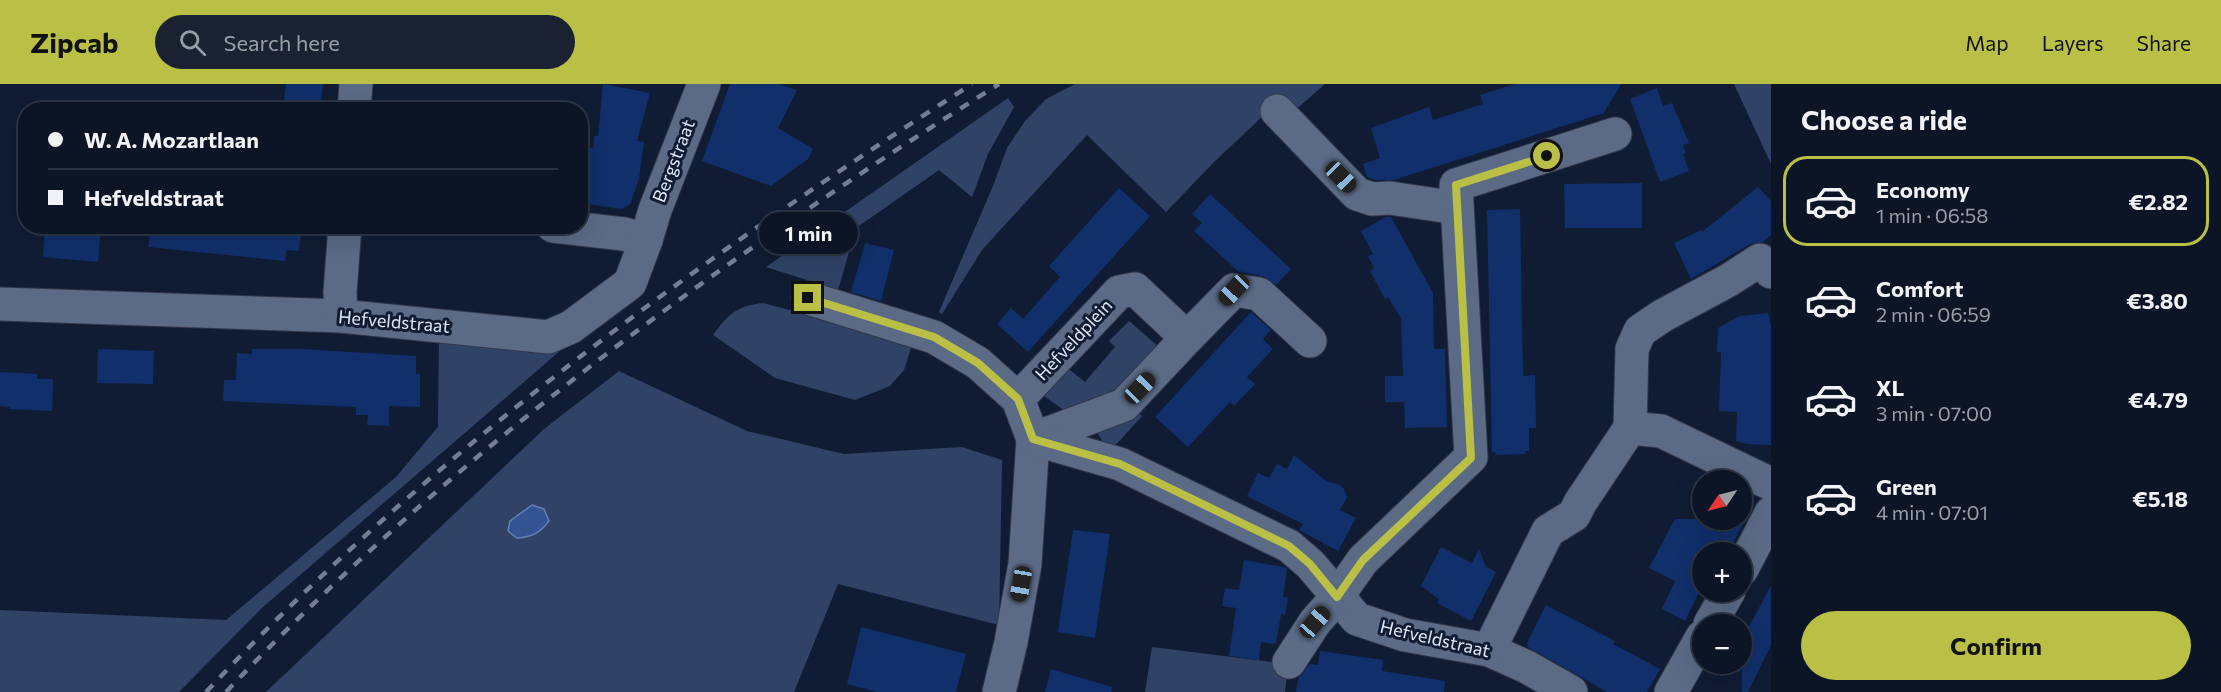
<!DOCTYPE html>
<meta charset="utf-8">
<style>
body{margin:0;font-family:Commissioner,sans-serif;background:#1a2232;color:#f1f3f6;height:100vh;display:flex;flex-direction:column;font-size:22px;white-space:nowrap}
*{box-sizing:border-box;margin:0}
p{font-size:20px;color:#9a9fa7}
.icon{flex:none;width:33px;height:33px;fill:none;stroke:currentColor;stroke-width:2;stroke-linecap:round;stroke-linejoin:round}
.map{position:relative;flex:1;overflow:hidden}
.sheet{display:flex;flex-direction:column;background:#0c1526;width:450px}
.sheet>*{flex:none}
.guide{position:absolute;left:18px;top:18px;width:570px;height:132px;border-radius:24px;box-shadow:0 6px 24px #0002,0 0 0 2px #2c3443;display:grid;align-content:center;height:132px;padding:0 30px;background:#0c1526}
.needle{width:39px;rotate:235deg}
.controls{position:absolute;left:1692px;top:386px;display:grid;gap:12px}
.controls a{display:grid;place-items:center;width:60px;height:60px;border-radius:50%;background:#0c1526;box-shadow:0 6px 24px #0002,0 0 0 2px #2c3443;font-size:30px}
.end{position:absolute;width:27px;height:27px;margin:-14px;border:8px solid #bac046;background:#111;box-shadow:0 0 0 3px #111}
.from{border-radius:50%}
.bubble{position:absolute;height:42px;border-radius:21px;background:#0c1526;box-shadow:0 6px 24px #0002,0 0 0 2px #2c3443;font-size:20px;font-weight:700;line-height:42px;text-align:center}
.car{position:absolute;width:18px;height:36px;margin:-18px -9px;border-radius:8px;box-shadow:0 0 4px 2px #0007;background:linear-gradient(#222 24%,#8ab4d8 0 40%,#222 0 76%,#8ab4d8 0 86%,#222 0)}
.guide b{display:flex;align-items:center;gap:21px;height:57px;font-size:22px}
.guide b+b{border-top:2px solid #2c3443}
.guide i{width:15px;height:15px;background:#f1f3f6}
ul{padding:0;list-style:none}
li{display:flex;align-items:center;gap:18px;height:90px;margin:0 12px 9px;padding:0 18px;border:3px solid transparent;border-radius:24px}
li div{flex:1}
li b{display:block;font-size:22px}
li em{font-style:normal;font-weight:700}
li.on{border-color:#bac046}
li>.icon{width:54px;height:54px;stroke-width:1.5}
h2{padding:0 30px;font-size:27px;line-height:72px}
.button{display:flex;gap:12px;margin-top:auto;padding:12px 30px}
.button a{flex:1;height:69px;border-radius:36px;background:#bac046;color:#111;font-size:24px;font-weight:700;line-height:69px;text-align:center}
header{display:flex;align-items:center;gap:36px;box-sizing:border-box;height:84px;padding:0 30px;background:#bac046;color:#111}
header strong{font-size:28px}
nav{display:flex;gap:33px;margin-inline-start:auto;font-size:21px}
.search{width:420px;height:54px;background:#1a2232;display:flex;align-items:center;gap:15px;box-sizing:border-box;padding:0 21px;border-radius:33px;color:#9a9fa7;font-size:22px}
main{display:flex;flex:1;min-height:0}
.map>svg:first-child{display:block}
.green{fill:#304367}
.water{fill:#335392;stroke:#667fb0;stroke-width:1.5}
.building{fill:#112f6a}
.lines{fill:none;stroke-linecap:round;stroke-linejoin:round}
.minor-casing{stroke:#32374a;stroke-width:35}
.minor{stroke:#5b6b86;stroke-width:33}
.rail{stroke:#747e92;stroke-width:4.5;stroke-dasharray:10 10;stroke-linecap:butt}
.route{stroke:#bac046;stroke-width:8}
.labels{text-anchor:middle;stroke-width:6;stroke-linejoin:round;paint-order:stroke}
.street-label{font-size:18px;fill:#dee7f7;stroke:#101c33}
</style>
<header>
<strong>Zipcab</strong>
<div class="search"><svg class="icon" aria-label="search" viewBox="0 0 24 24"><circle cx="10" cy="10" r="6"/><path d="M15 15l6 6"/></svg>Search here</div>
<nav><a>Map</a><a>Layers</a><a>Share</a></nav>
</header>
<main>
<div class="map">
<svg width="1771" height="608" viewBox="0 0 1771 608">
<rect width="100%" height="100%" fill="#101c33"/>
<g class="green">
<path d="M1075 0H1325L1293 28 1280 16 1214 78 1166 128 1087 51 982 166 942 230 939 228 993 102 1007 64 1025 37 1046 15Z"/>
<path d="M1734 0H1771V80Z"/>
<path d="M1008 14 1014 23 988 70 972 113 939 86 856 144 838 206 766 183Z"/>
<path d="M763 219 913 258 904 286 890 302 855 316 775 294 713 251C728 230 737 222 763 219Z"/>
<path d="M1129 237 1161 265 1128 302 1072 332 1037 307 1061 279 1085 298 1115 263 1109 257Z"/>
<path d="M439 254 569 259 263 523 179 608H0V526L226 536 396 393 438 343Z"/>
<path d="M619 287 747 347 844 370 962 363 1002 376 999 541 838 500 794 608H266L544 345Z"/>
<path d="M1135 325 1142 332 1113 364 1105 361 1096 347Z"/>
<path d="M1152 563 1288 580 1285 608H1145Z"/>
</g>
<path class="water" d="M532 421 544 425 549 437C540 449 532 453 517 454L508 447 510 437Z"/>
<g class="building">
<path d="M286 0H323L320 26H283Z"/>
<path d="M603 0 650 9 637 57 644 58 639 95 630 120 622 125 580 119V63L593 64 594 52H598Z"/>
<path d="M730 0H779L797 6 778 44 813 65 808 75 771 102 702 77Z"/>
<path d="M1515 0H1621L1604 29 1394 96H1375L1367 93 1363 80 1380 74 1371 44 1429 23 1433 36 1483 20 1480 11Z"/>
<path d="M1657 4 1663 22 1672 19 1689 59 1683 61 1686 69 1683 70 1689 87 1660 98 1630 15Z"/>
<path d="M1642 99V144H1565L1564 100Z"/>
<path d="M1758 103 1771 117V151L1763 158 1750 160 1691 195 1674 159 1701 146 1702 148Z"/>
<path d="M1119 104 1150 132 1028 268 997 240 1011 224 1023 235 1044 211 1060 193 1049 182Z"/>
<path d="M1210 110 1291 185 1276 201 1263 192 1239 188 1194 147 1202 139 1192 130Z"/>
<path d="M1520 125 1523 292 1535 291 1536 344H1529V367H1525V370L1496 371 1495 368H1492L1487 126Z"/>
<path d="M1386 133H1391L1433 209 1434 265H1445L1447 343 1405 344 1404 318H1385V292H1403L1401 234 1388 213 1385 215 1370 187 1374 184 1368 172 1373 170 1361 147Z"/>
<path d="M45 142H101L98 178 43 173Z"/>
<path d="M151 142H302L299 167 287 166 285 177 148 163Z"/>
<path d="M865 159 894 166 881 217 851 208Z"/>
<path d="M1251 228 1271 246 1263 255 1273 265 1247 293 1255 300 1234 322 1230 318 1188 363 1155 333Z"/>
<path d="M1768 229 1771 241V361L1748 360 1736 357 1737 328 1719 327 1721 268H1717L1718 244 1739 232Z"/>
<path d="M98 265 154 267 153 300 97 299Z"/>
<path d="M252 265H302L416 272V290H420V323L389 322V342L367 341 368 331H356V323L223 317 224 296H236L237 269 252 270Z"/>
<path d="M0 288 37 290V295H53L52 327 9 325 10 323 0 322Z"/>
<path d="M1294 371 1326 397 1340 401 1344 405 1347 413 1340 426 1356 434 1338 467 1299 446 1303 440 1247 412 1258 389 1269 394 1277 380 1287 385Z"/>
<path d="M1675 435H1746L1728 468H1702V502L1685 537 1662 525 1675 497 1649 484Z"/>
<path d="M1073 446 1110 450 1095 554 1058 548Z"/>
<path d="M1441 463 1472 479 1479 465 1486 483 1496 488 1471 537 1437 519 1439 515 1421 502Z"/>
<path d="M1244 476 1284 483 1287 485 1283 513 1288 514 1285 531 1281 530 1276 560 1261 558 1259 576 1229 572 1236 524 1222 522 1225 504 1239 506Z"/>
<path d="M1771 501V561L1748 608H1742V556Z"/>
<path d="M1546 521 1615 557 1613 560 1660 585 1647 608H1607L1528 563 1527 559Z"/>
<path d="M861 543 966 570 956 608H877L847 600Z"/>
<path d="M1320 567 1383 576 1382 587 1445 597 1444 608H1296L1298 595 1310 580 1318 581Z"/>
<path d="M1051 585 1112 603 1111 608H1045Z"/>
</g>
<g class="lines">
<g class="minor-casing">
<g id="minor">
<path d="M354 26 356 0"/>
<path d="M1277 27 1357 110 1372 115 1390 114 1457 124"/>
<path d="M553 142 624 150 646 156"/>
<path d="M808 214 934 253 978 279 1018 315 1033 355 1025 480 1011 558 999 608"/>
<path d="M0 220 341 232 548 253 571 243 630 199 646 156 655 126 704 0"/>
<path d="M341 232 340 208 345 142"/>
<path d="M1187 254 1234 206 1259 210 1310 257"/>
<path d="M1018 315 1119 208 1135 205 1187 254 1124 321 1033 355"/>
<path d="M1630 344 1661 347 1771 400"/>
<path d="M1033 355 1120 380 1289 462 1310 480 1357 535 1405 551 1489 566 1527 583 1571 608"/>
<path d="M1742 485 1771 429"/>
<path d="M1710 540 1729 507"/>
<path d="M1489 566 1548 447 1574 431 1580 419 1630 344 1632 265 1640 247 1662 232 1729 196 1760 176 1771 188"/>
<path d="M1289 578 1315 538 1337 513 1363 476 1471 373 1456 101 1615 50"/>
<path d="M1671 608 1702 553"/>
</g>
</g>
<use href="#minor" class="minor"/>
<g class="rail">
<path d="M206 608C431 368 697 177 972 0"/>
<path d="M226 608C452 369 722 175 999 0"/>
</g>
</g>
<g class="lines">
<path class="route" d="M808 214 934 253 978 279 1018 315 1033 355 1120 380 1289 462 1310 480 1337 513 1363 476 1471 374 1456 101 1547 72"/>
</g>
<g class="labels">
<g class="street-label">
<text transform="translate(674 77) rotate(-69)" y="6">Bergstraat</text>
<text transform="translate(394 238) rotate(5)" y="6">Hefveldstraat</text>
<text transform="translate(1074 256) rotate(-47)" y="6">Hefveldplein</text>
<text transform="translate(1435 555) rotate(13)" y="6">Hefveldstraat</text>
</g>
</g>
</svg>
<div class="controls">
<a><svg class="needle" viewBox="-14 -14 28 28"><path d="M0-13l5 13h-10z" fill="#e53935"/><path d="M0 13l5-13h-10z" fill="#9a9fa7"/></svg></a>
<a>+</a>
<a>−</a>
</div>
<i class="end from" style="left:1547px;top:72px"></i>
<i class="end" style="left:808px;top:214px"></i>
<div class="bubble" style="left:759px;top:128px;width:99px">1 min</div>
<i class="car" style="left:1341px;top:93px;rotate:136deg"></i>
<i class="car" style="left:1234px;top:206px;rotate:224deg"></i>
<i class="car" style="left:1140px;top:304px;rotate:44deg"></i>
<i class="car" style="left:1021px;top:500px;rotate:190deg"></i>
<i class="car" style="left:1315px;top:538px;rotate:41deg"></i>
<div class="guide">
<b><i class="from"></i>W. A. Mozartlaan</b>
<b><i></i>Hefveldstraat</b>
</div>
</div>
<section class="sheet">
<h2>Choose a ride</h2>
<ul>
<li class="on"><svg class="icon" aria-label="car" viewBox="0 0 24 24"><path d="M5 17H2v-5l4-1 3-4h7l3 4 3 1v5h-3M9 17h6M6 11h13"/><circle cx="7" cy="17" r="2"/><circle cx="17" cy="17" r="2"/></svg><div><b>Economy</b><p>1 min · 06:58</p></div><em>€2.82</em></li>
<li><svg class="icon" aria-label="car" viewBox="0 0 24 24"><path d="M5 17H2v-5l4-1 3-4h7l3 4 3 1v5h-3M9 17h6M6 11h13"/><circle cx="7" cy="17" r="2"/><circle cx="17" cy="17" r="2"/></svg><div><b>Comfort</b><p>2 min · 06:59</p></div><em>€3.80</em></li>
<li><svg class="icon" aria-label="car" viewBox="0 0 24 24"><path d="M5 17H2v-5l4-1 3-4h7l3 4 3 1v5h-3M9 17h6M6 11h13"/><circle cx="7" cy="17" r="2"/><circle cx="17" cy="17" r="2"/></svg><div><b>XL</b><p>3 min · 07:00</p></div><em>€4.79</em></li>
<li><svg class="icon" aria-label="car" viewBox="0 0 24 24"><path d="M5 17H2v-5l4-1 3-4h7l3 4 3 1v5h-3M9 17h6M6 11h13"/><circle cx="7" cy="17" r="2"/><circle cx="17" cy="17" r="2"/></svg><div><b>Green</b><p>4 min · 07:01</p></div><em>€5.18</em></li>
</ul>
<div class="button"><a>Confirm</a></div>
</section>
</main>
